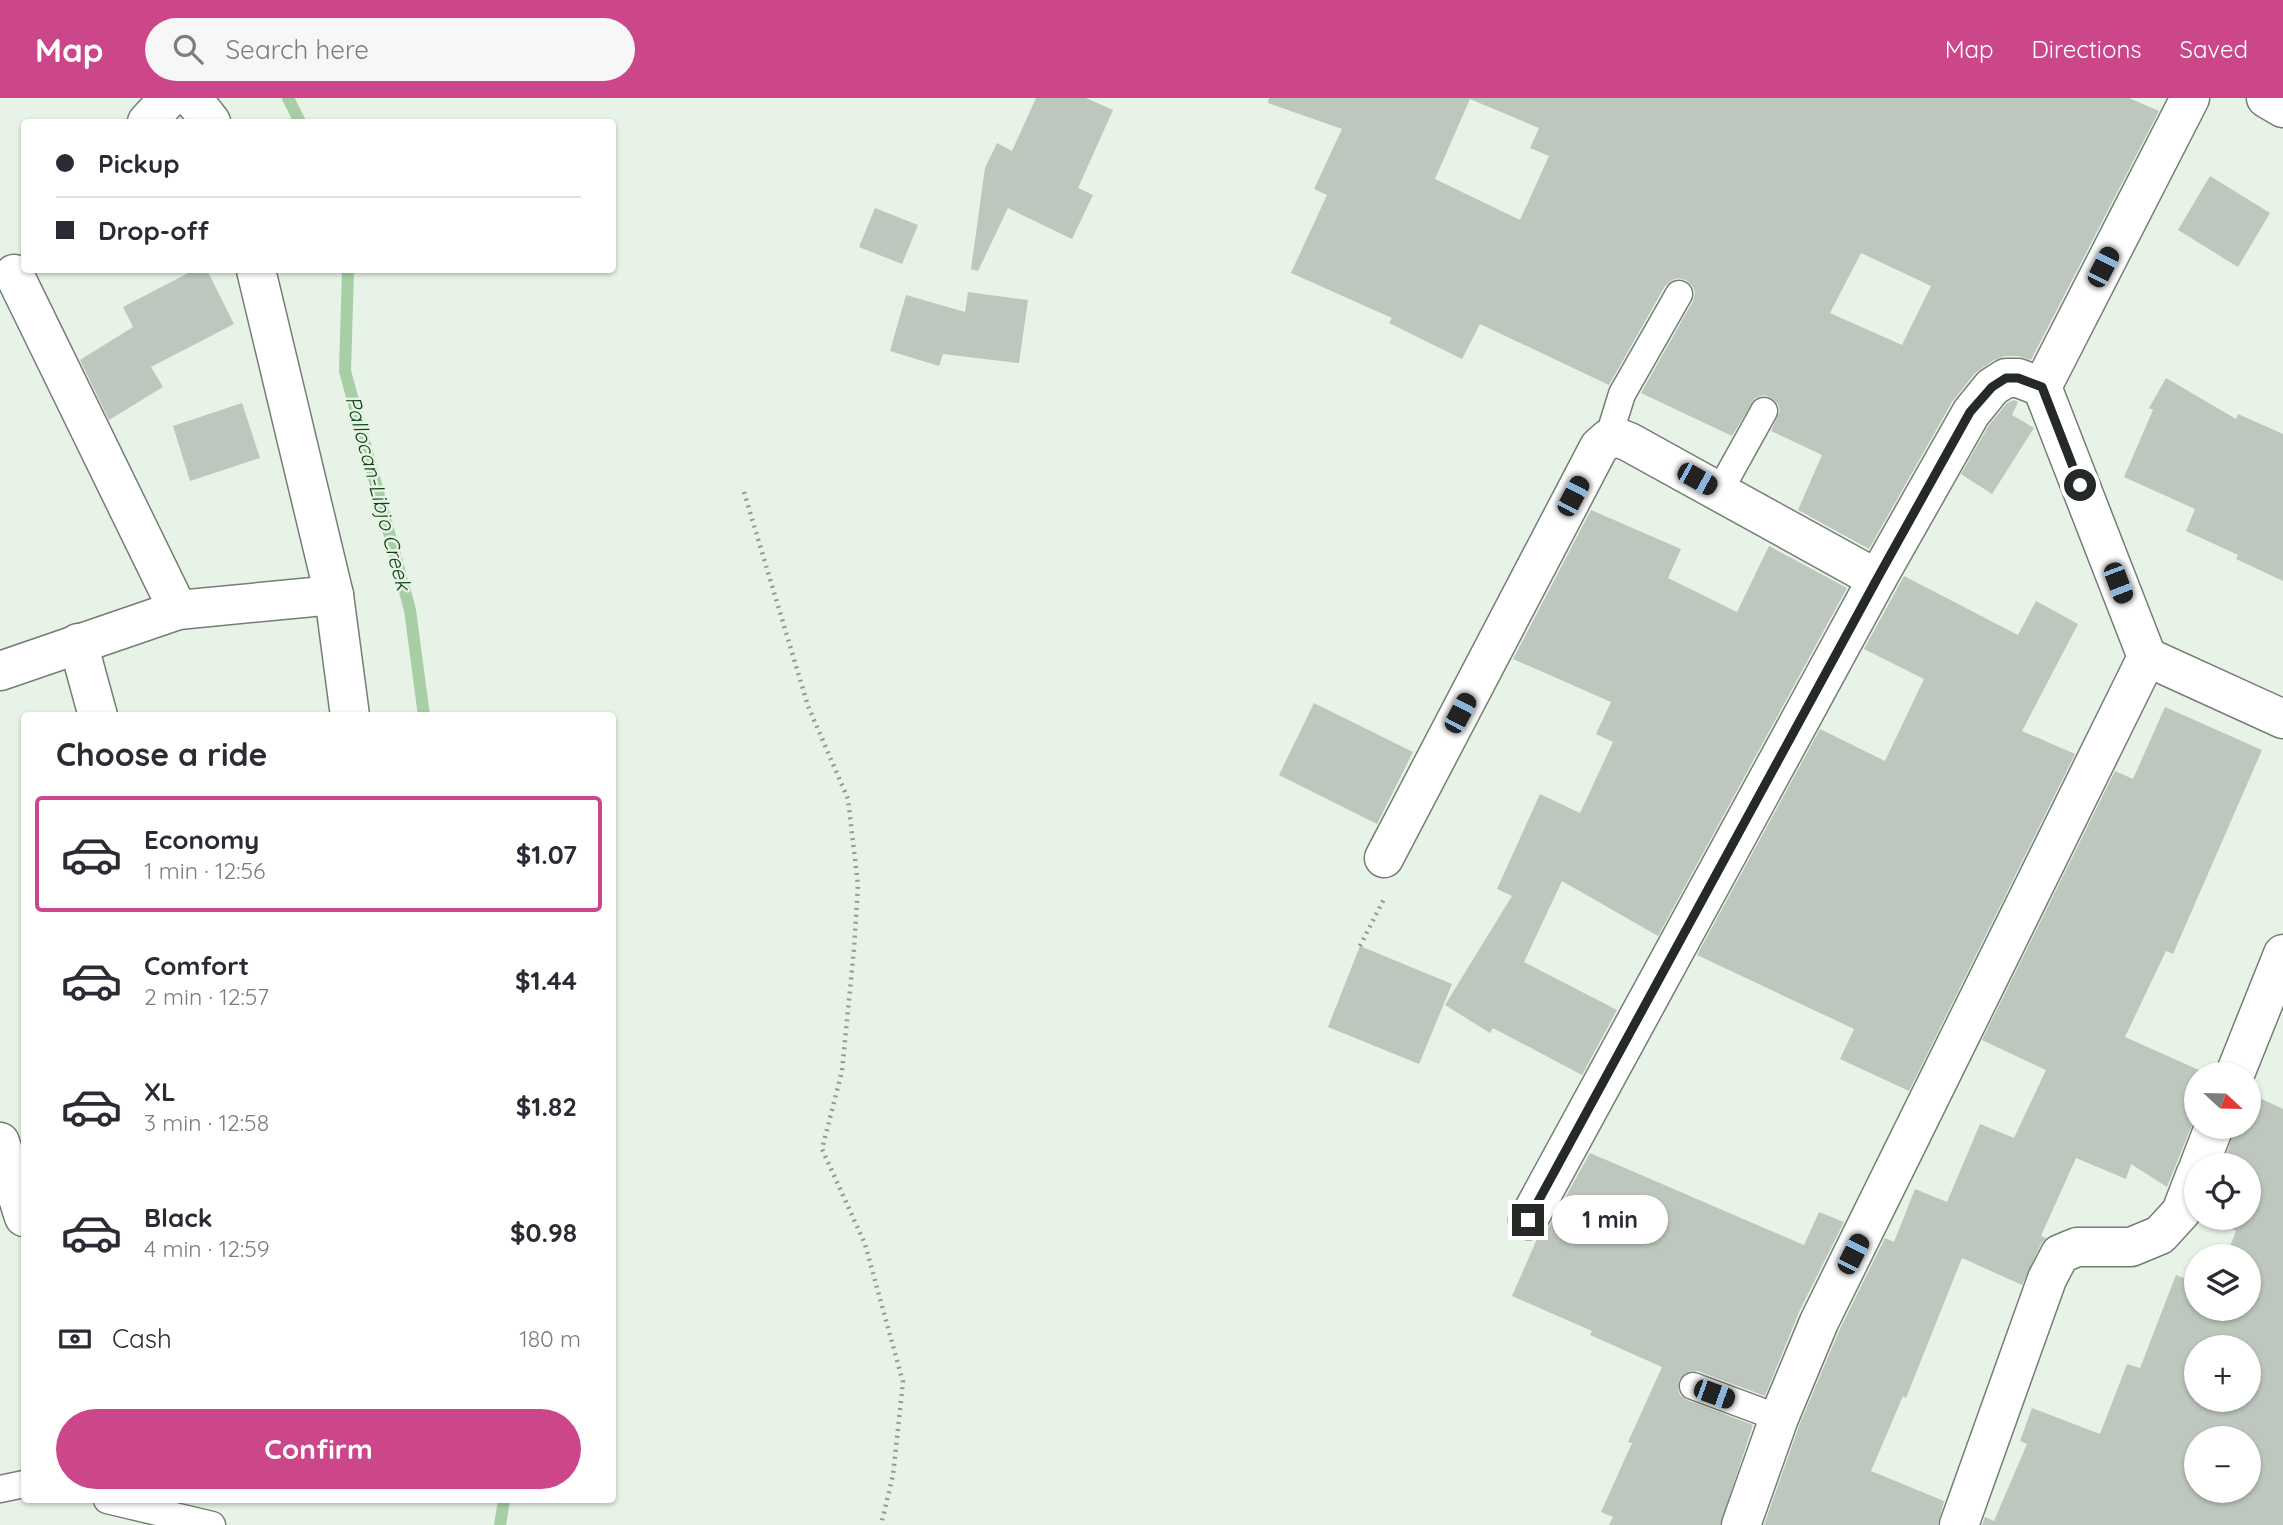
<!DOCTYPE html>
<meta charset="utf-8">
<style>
body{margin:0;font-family:Quicksand,sans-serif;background:#f7f7f7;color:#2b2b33;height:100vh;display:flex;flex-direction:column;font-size:26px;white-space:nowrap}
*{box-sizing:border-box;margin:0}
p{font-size:23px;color:#7c7c81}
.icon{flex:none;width:38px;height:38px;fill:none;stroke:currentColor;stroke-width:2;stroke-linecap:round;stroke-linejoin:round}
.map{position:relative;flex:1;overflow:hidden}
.panel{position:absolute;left:21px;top:614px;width:595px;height:791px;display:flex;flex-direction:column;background:#fff;border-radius:7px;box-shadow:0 2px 5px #0004}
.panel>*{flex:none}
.banner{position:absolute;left:21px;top:21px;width:595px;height:154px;border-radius:7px;box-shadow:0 2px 5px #0004;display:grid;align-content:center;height:154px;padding:0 35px;background:#fff}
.needle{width:46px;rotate:112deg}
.fabs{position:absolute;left:2184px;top:964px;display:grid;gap:14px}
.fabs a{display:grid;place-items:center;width:77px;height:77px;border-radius:50%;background:#fff;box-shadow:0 2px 5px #0004;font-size:35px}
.end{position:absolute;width:32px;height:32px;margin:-16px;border:9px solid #262a26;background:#fff;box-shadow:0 0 0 4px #fff}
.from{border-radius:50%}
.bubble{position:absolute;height:49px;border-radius:24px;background:#fff;box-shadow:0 2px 5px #0004;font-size:23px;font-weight:700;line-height:49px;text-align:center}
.car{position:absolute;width:21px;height:42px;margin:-21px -10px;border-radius:9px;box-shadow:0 0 5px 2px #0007;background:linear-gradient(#222 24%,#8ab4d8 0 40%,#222 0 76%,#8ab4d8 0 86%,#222 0)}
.banner b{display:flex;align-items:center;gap:24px;height:66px;font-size:26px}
.banner b+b{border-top:2px solid #e1e1e2}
.banner i{width:18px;height:18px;background:#2b2b33}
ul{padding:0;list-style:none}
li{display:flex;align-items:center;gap:21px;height:116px;margin:0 14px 10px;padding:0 21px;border:4px solid transparent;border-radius:7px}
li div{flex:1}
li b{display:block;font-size:26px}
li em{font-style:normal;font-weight:700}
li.active{border-color:#cc4789}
li>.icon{width:63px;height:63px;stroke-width:1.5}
h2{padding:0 35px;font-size:32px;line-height:84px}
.pay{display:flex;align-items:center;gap:18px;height:77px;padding:0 35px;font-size:26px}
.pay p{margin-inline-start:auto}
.action{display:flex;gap:14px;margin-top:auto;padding:14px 35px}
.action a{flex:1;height:80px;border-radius:42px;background:#cc4789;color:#fff;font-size:28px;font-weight:700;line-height:80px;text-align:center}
header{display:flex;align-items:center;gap:42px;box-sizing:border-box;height:98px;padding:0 35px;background:#cc4789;color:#fff}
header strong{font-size:33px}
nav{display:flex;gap:38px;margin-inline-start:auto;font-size:24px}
.search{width:490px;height:63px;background:#f7f7f7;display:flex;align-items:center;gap:18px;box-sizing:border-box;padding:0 24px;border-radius:38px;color:#7c7c81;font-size:26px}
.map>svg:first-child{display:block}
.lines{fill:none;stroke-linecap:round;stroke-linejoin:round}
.stream{stroke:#a7cea4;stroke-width:12}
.building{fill:#bdc7bd;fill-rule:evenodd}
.lane-casing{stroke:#757e74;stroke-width:29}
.street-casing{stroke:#757e74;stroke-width:41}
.path{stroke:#939b93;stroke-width:4.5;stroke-dasharray:2 5;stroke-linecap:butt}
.lane{stroke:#fff;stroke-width:26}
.street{stroke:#fff;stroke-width:38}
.route{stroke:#262a26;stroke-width:9}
.labels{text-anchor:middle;stroke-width:5;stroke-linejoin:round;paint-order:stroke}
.water-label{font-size:21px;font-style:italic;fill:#0f460f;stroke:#e8f3e7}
</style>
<header>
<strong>Map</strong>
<div class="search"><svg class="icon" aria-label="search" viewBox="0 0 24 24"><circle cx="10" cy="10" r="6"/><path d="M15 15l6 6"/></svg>Search here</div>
<nav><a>Map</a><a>Directions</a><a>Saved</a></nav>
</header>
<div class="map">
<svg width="2283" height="1427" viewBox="0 0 2283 1427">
<rect width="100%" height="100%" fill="#e8f3e7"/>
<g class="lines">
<g class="stream">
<path d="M288 0 300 24"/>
<path d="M348 172 345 273 410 512 424 618"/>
<path d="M500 1427 504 1402"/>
</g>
</g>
<g class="building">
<path d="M1036 0H1086L1113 12 1078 90 1093 97 1072 141 1008 110 978 173 971 171 985 70 997 45 1012 53Z"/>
<path d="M1269 0H2129L2159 13 2031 262 2018 258H2005L1994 262 1975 275 1952 304 1869 451 1798 412 1822 357 1771 333 1780 313 1778 306 1772 300 1764 297 1755 300 1732 338 1641 295 1693 203 1695 195 1693 189 1686 182 1678 180 1672 182 1665 188 1609 287 1480 226 1462 261 1389 225 1392 220 1291 175 1327 97 1314 91 1342 31 1268 5ZM1470 1 1539 30 1530 50 1549 58 1520 122 1435 81ZM1861 155 1931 188 1902 247 1830 215Z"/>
<path d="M2210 78 2270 115 2238 169 2178 132Z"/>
<path d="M875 110 918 127 902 166 859 149Z"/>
<path d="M194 172H207L234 226 151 269 163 289 109 322 80 262 133 229 123 209Z"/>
<path d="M968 194 1028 202 1019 265 943 256 939 268 890 253 906 197 965 214Z"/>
<path d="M2166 280 2236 321 2238 316 2283 336V483L2236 461 2238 457 2186 433 2195 411 2124 379 2153 312 2149 310Z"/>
<path d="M2014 302 2018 304 2012 317 2034 330 1992 396 1961 376 1989 327 2007 305Z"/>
<path d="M242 305 260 360 190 383 173 328Z"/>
<path d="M1591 412 1681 451 1668 480 1737 514 1769 448 1847 490 1658 838 1562 783 1524 864 1617 912 1582 977 1493 930 1490 935 1445 907 1512 798 1497 791 1540 696 1580 715 1613 644 1596 636 1611 604 1513 561Z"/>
<path d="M1904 478 2018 537 2036 503 2078 526 2022 633 2075 656 1909 993 1840 961 1854 931 1697 857 1820 631 1885 663 1924 581 1864 551Z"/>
<path d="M1314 605 1413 654 1377 726 1279 677Z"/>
<path d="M2165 609 2262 652 2173 856 2166 853 2125 939 2208 976H2196V1017L2167 1089 2131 1066 2126 1081 2076 1060 2041 1138 2046 1140 2041 1146 2022 1187 1962 1160 1906 1300 1903 1298 1871 1373 1944 1403 1938 1427H1764L1799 1328 1839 1233 1885 1140 1894 1144 1915 1091 1947 1104 1980 1026 2014 1040 2046 972 1982 942 2115 673 2133 681Z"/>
<path d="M1360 848 1452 886 1419 966 1328 929Z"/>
<path d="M2249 995 2283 1011V1427H1982L1985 1419 1994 1423 2027 1346 2020 1343 2032 1310 2100 1336 2127 1266 2140 1270 2176 1177 2196 1185V1211H2249V1158H2226L2236 1133 2215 1120H2249V1068H2223L2235 1029H2249ZM2196 1250H2249V1302H2196ZM2196 1340H2249V1393H2196Z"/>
<path d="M1590 1055 1804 1147 1819 1114 1844 1124 1799 1214 1765 1298 1698 1273H1690L1684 1276 1679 1282 1678 1291 1680 1297 1687 1302 1753 1327 1720 1427H1609L1613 1419 1601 1414 1632 1345 1628 1344 1662 1269 1590 1237 1592 1233 1512 1198 1537 1141 1547 1132Z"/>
</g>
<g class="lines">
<g class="lane-casing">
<g id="lane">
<path d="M1608 341 1622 296 1679 196"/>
<path d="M1719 394 1764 313"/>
<path d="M1693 1288 1779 1320"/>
<path d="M0 1391 24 1386"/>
<path d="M107 1402 212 1427"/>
</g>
</g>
<g class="street-casing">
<g id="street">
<path d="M192 0 211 24"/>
<path d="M2266 0 2283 10"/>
<path d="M147 24 169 0"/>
<path d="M256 172 334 497 350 618"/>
<path d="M14 176 178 512"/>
<path d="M2042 289 2147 559 2283 621"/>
<path d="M78 545 98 618"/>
<path d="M0 573 178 512 334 497"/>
<path d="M1384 760 1599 349 1608 341 1619 340 1629 344 1877 481"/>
<path d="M2235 976 2283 856"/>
<path d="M0 1044 24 1119"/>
<path d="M2199 1068 2214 1029"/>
<path d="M1528 1122 1877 481 1971 315 1992 289 2006 280H2018L2042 289 2190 0"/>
<path d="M1741 1427 1779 1320 1819 1224 2147 559"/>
<path d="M1959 1427 2047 1181 2060 1156 2077 1149H2131L2160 1137 2181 1114 2196 1075"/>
</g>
</g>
<g class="path">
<path d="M744 394 808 608 848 701 858 787 854 851 842 973 822 1051 865 1146 903 1284 893 1377 881 1427"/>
<path d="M1360 848 1385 799"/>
</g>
<use href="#lane" class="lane"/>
<use href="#street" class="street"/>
</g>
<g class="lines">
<path class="route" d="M1528 1122 1877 481 1970 314 1992 289 2006 280H2018L2042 289 2080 387"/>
</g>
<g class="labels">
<g class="water-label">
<text transform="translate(378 395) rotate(75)" y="7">Pallocan-Libjo Creek</text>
</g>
</g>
</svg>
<div class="fabs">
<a><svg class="needle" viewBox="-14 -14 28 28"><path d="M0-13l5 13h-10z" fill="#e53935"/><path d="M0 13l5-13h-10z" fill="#7c7c81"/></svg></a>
<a><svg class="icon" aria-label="locate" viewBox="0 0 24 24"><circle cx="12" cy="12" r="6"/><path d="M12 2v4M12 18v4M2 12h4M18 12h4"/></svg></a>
<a><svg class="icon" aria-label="layers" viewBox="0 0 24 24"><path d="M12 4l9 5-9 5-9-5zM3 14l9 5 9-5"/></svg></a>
<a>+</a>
<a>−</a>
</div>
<i class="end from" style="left:2080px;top:387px"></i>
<i class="end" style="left:1528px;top:1122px"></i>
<div class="bubble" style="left:1552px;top:1097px;width:116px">1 min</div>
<i class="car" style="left:2103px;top:169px;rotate:27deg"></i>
<i class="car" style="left:1697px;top:381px;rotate:119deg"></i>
<i class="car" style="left:1573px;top:398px;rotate:28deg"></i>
<i class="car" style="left:2118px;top:485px;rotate:159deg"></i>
<i class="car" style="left:1460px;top:615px;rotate:28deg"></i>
<i class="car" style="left:1853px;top:1156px;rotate:27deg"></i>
<i class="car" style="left:1714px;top:1296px;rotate:110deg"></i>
<div class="banner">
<b><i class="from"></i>Pickup</b>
<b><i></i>Drop-off</b>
</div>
<section class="panel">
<h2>Choose a ride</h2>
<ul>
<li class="active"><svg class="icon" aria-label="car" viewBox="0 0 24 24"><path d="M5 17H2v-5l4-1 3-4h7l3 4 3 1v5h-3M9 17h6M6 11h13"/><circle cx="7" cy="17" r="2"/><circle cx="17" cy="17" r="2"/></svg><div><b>Economy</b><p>1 min · 12:56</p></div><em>$1.07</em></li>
<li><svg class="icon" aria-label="car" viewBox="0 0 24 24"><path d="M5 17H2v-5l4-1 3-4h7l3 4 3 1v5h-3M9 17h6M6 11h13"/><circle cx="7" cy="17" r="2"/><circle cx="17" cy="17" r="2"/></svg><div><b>Comfort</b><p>2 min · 12:57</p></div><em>$1.44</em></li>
<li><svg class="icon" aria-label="car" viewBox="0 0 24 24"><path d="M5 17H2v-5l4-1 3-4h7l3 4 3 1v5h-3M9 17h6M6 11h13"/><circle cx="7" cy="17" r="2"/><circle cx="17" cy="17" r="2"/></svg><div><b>XL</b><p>3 min · 12:58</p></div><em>$1.82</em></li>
<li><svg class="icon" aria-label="car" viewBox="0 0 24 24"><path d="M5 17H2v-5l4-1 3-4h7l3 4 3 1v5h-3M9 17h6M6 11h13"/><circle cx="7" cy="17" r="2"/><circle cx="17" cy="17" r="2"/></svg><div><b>Black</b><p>4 min · 12:59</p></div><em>$0.98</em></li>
</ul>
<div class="pay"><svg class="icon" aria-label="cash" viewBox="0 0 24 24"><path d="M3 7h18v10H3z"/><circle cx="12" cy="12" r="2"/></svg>Cash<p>180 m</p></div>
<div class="action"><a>Confirm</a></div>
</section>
</div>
